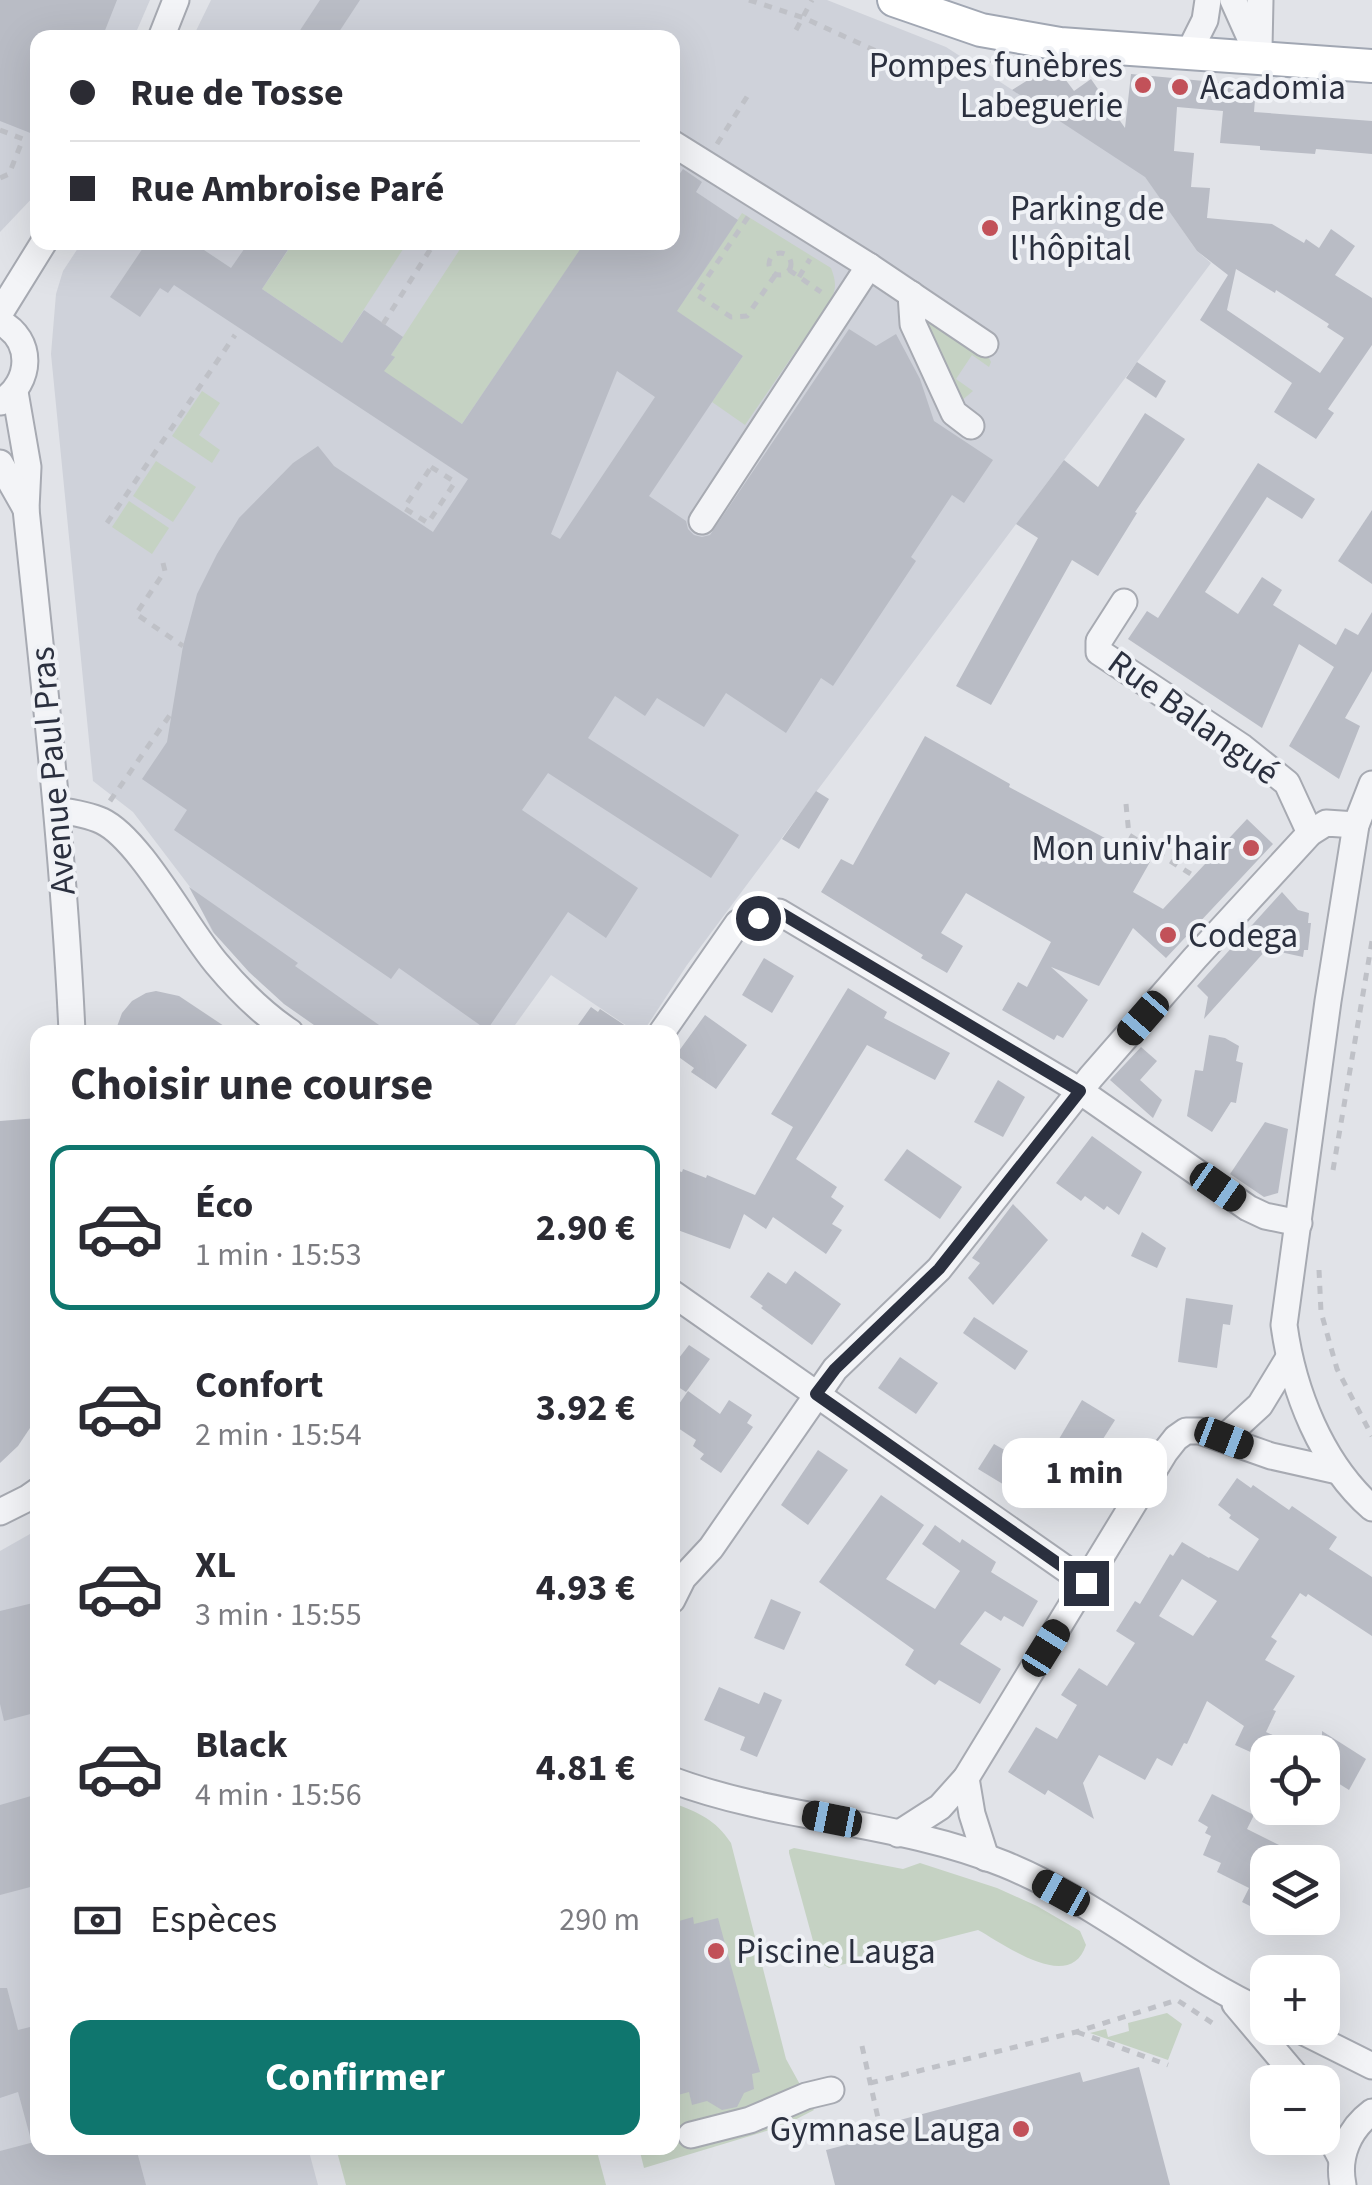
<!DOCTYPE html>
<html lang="fr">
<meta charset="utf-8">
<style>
body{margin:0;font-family:"Source Sans 3",sans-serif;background:#f7f7f7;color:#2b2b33;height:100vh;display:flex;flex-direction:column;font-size:38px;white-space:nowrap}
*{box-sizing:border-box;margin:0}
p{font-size:32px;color:#7c7c81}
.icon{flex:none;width:55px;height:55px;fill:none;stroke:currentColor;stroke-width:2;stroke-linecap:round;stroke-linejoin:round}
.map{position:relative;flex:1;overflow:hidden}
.side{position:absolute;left:30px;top:1025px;width:650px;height:1130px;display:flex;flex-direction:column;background:#fff;border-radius:20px;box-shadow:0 10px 40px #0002}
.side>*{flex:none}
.banner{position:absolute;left:30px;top:30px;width:650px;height:220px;border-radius:20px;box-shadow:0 10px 40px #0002;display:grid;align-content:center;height:220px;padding:0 40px;background:#fff}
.controls{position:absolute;left:1250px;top:1735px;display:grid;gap:20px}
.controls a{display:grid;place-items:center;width:90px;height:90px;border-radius:20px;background:#fff;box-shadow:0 10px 40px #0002;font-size:50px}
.end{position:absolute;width:45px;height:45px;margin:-22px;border:12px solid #2b303f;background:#fff;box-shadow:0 0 0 5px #fff}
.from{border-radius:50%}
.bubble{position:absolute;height:70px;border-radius:20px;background:#fff;box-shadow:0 10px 40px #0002;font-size:32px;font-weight:700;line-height:70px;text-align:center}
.car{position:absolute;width:30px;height:60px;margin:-30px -15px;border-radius:12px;box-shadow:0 0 8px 2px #0007;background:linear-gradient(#222 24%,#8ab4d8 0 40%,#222 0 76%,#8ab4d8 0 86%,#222 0)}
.banner b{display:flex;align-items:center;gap:35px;height:95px;font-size:38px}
.banner b+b{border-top:2px solid #e1e1e2}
.banner i{width:25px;height:25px;background:#2b2b33}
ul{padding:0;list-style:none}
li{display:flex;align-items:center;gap:30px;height:165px;margin:0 20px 15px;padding:0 20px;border:5px solid transparent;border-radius:20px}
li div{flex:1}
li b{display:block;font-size:38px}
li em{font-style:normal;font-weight:700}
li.active{border-color:#0f766e}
li>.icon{width:90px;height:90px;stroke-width:1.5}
h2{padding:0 40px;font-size:45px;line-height:120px}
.pay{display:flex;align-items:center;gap:25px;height:110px;padding:0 40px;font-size:38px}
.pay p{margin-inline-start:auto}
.button{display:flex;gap:20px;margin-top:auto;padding:20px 40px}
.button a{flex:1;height:115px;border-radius:20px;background:#0f766e;color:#fff;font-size:40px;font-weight:700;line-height:115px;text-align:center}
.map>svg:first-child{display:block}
.built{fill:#cfd2da}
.green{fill:#c5d2c3}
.building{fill:#b9bcc5;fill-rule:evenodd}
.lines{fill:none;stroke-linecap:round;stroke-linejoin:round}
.minor-casing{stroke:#a7aab2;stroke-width:29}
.major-casing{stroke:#a1a7b3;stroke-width:36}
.path{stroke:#bfc1c7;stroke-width:5;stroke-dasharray:8 8;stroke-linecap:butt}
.minor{stroke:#f3f4f7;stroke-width:25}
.major{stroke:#fff;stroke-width:32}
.route{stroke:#2b303f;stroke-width:12}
.poi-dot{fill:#c25159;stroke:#f0f2f6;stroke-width:4}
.labels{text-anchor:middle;stroke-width:8;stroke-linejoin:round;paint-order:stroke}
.poi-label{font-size:35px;fill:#2b303f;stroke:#f0f2f6;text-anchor:start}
.street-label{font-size:35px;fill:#2b303f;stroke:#f0f2f6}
</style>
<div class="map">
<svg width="1372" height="2185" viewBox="0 0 1372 2185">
<rect width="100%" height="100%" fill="#e1e3e8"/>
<g class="built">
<path d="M0 0H150L134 37 38 38 37 193 0 232Z"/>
<path d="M211 0H827L946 47 1144 175 1197 251 1211 263 687 965 643 1032H636L551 975 510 1032H324L262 984 212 931 190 887 133 812 93 781 51 354 56 294 63 271 82 242H672V38L193 37Z"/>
<path d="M30 1534 37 1535 38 2148H308L318 2185H0V1551Z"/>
</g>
<g class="green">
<path d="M742 213 831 268C836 281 837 289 830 301L745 425 712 402 743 356 673 309 685 299Z"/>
<path d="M293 243H407L342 343 262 289Z"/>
<path d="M464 243H585L462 424 381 370 394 357 391 355Z"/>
<path d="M931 318 989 358 991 362 989 367 972 355 956 379 973 391 961 401 923 329 925 319Z"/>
<path d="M202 391 220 403 199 435 220 450 212 463 172 436Z"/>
<path d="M156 461 196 487 173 522 133 496Z"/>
<path d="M129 501 169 528 152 554 112 527Z"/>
<path d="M673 1803C699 1813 715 1819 731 1843L786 2059 814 2110 783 2126 644 2168 639 2148H672Z"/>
<path d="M794 1848 903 1869 920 1863 997 1888 1037 1906 1080 1931 1086 1945C1070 1994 1004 1944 978 1930L829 1968 820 1963 818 1959 789 1853V1850Z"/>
<path d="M1167 2013 1182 2024 1168 2060 1090 2033 1106 2029 1108 2037 1129 2031 1128 2023Z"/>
<path d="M336 2148H596L606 2185H346Z"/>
</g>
<g class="building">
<path d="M0 0H117L102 38H38V136L0 121Z"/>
<path d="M320 0H360L335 38H295Z"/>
<path d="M1059 71 1074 91 1091 79 1125 128 1131 74 1256 86 1254 112 1372 121V154L1316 149 1315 154 1260 150V146L1220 143 1223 111 1177 107 1174 151 1194 153 1191 187 1210 188 1207 218 1272 224 1304 243 1306 239 1319 248 1331 229 1355 246 1335 275 1372 298V345L1328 409 1334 413 1316 439 1274 412 1292 383 1200 320 1228 275 1197 251 1145 177 1012 90 1036 75 1040 81ZM1236 269 1275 293 1276 290 1329 324 1327 327 1344 338 1320 373 1227 310Z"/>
<path d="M683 169 702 182 696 192 738 220 677 311 743 356 649 496 686 521 688 529 694 535 702 537 710 535 849 329 876 346 896 334 920 379 934 421 993 460 964 503 952 495 911 557 916 561 833 686 821 678 786 733 726 693 704 727 657 698 645 716 615 696 588 738 739 835 711 878 548 773 522 810 638 888 606 938 568 912 487 1030 399 968 391 979 174 830 187 810 142 779 167 742 183 646 197 594 217 554 239 518 293 463 318 446 334 466 433 532 468 479 174 285 168 293 160 288 140 317 110 297 147 242H192L231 268 249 242H293L262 289 342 343 364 310 403 337 391 355 395 357 384 371 462 424 585 242H672V185ZM617 371 655 397 560 539 551 534Z"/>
<path d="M1137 362 1166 381 1156 398 1126 378Z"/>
<path d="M1145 413 1185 439 1135 512 1137 513 1098 576 1072 560 991 705 956 686 1038 538 1016 524 1064 460 1098 487Z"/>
<path d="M1258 463 1315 499 1302 519 1267 497 1205 592 1238 614 1262 577 1282 590 1273 605 1336 645 1345 628 1358 635 1372 612V671L1345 718 1360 726 1339 779 1289 746 1334 667 1299 644 1262 728 1128 639 1147 611 1158 618Z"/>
<path d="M1372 510V584L1338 561Z"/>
<path d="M925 736 1010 784 1009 787 1150 862 1133 892 1163 909 1247 819 1273 844 1166 958 1133 928 1099 986 1051 967 1088 1000 1063 1038 1057 1035 1054 1040 1002 1010 1018 982 1027 987 1051 942 966 893 941 933 963 946 947 973 921 958 923 955 821 892 841 859 853 865Z"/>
<path d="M816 791 829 799 799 849 782 839Z"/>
<path d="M189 887 298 963 295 966 389 1032H324L284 1004 249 972 214 933Z"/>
<path d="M1282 892 1298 910 1309 913 1308 923H1311L1308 950H1304L1303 957 1267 949 1204 1019 1208 997 1197 986Z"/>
<path d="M764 958 794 976 772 1013 742 995Z"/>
<path d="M848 988 887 1012 884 1018 950 1053 935 1080 867 1045 796 1159 837 1187 831 1197 844 1206 832 1224 842 1230 826 1254 773 1217 766 1229 744 1214 730 1249 672 1228V1169L682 1172 683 1169 706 1178 707 1175 755 1195 793 1127 771 1114Z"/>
<path d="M156 991 179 996 233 1032H115L122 1013 132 1001 146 993Z"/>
<path d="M591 1007 598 1012 600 1009 635 1032H573Z"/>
<path d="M705 1015 747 1045 716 1089 691 1072 694 1068 676 1055Z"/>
<path d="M1209 1035 1225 1038 1239 1046 1236 1061 1243 1063 1236 1103 1231 1102 1212 1132 1187 1116 1195 1070 1203 1071Z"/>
<path d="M1141 1047 1157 1061 1140 1080 1162 1100 1153 1118 1110 1080Z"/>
<path d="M998 1080 1025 1097 1003 1137 974 1122Z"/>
<path d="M38 1118V1416L18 1446 0 1463V1121Z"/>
<path d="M1265 1122 1288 1129 1278 1193 1264 1197 1230 1174Z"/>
<path d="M1092 1136 1142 1172 1119 1215 1107 1206 1104 1210 1085 1196 1081 1201 1056 1183Z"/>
<path d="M907 1149 962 1187 940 1219 884 1180Z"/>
<path d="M1013 1204 1048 1240 993 1305 968 1278 980 1263 972 1258Z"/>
<path d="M1142 1232 1166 1248 1157 1268 1131 1256Z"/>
<path d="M795 1271 841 1304 812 1345 761 1308 763 1306 750 1297 768 1272 786 1284Z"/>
<path d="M1186 1298 1233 1305 1230 1325 1223 1324 1217 1368 1178 1362Z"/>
<path d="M974 1317 1028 1351 1015 1370 963 1333Z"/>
<path d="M689 1345 710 1359 686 1392 672 1383V1367Z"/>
<path d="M900 1357 938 1383 916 1414 878 1388Z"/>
<path d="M688 1391 720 1414 729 1400 752 1415 747 1423 753 1427 721 1473 700 1459 704 1454 693 1446 696 1440 672 1424V1414Z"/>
<path d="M1082 1400 1115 1420 1091 1458 1059 1439Z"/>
<path d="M994 1444 1022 1460 1006 1486 978 1469Z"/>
<path d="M818 1450 848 1470 808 1525 781 1505Z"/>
<path d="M1237 1478 1251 1488 1253 1485 1289 1510 1292 1506 1337 1537 1329 1549 1372 1577V1636L1308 1594 1306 1597 1300 1593 1271 1637 1277 1641 1265 1660 1295 1676 1273 1710 1276 1711 1266 1732 1310 1752H1268V1760L1235 1745 1244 1726 1207 1701 1187 1744 1184 1743 1172 1766 1157 1758 1145 1780 1099 1755 1083 1783 1094 1819 1048 1790 1045 1795 1008 1772 1036 1727 1057 1739 1077 1705 1061 1695 1079 1668 1107 1686 1135 1643 1116 1631 1135 1601 1140 1604 1170 1554 1173 1556 1182 1542 1209 1558 1210 1557 1238 1571 1259 1539 1229 1518 1231 1515 1218 1505ZM1182 1579 1217 1601 1193 1636 1159 1616Z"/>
<path d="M881 1495 924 1525 886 1579 935 1609 960 1571 922 1544 935 1525 960 1543 962 1539 996 1562 991 1572 1038 1601 1023 1627 1004 1616 1001 1621 985 1611 960 1644 1001 1669 980 1704 939 1680 935 1685 905 1665 914 1650 819 1582Z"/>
<path d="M771 1599 801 1612 784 1650 754 1638Z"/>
<path d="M33 1603 38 1628V1712L4 1721 0 1704V1611Z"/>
<path d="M719 1687 759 1704 764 1692 782 1700 757 1757 740 1750 745 1737 704 1720Z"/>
<path d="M1322 1731 1366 1759 1349 1790 1322 1773Z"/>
<path d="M38 1794V1885L0 1895V1805Z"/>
<path d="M1212 1794 1254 1815 1247 1829 1313 1862H1268V1899L1262 1912 1242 1902 1249 1888 1217 1872 1221 1863 1203 1855 1211 1836 1205 1833 1208 1827 1198 1821Z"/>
<path d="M693 1917 694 1924 718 1918 760 2072 752 2074 754 2089 744 2093 737 2107 722 2110 707 2101 692 2105 689 2092 678 2095 672 2074V1923Z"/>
<path d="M0 1988H7L18 2030 38 2025V2140H31L18 2092 0 2098Z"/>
<path d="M1139 2067 1170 2185H835L826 2150 888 2134 885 2124 1080 2072 1083 2082Z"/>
<path d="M38 2141V2148H136L146 2185H0V2151Z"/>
</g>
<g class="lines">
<g class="minor-casing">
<g id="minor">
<path d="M1233 0 1259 58"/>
<path d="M161 38 176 0"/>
<path d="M1259 48 1260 0"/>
<path d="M1189 52 1205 20 1208 0"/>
<path d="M672 143 869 266 985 344"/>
<path d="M911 294 913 324 954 413 971 426"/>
<path d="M0 313 44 242"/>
<path d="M0 322C34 340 32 382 1 402"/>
<path d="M15 392 28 467 26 509C44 683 64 857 72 1032"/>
<path d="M0 463 26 509"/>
<path d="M702 521 869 266"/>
<path d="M1124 602 1099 641V652L1242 747 1287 783 1310 833"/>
<path d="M1372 784 1356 825 1328 1001 1284 1325C1293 1391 1321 1463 1372 1508"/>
<path d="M57 810C71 812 89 815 102 821 140 839 187 929 217 964 238 989 263 1014 290 1032"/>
<path d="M662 1032 738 923 779 912 1080 1091 1248 1208 1265 1216 1299 1223"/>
<path d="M672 1293 1086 1583"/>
<path d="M1224 1438 1260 1405 1288 1359"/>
<path d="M0 1512 28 1498 38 1491"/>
<path d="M672 1600 683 1578 711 1548 835 1369 939 1269 1091 1077 1195 958 1310 833 1326 823 1356 825"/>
<path d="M966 1778 972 1814 986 1858"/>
<path d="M672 1780C779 1820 899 1821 1004 1864 1098 1902 1175 1972 1268 2014"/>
<path d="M898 1834 940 1807 966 1778 1165 1452 1176 1438 1186 1431H1200L1271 1456 1338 1471"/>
<path d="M1235 2004 1301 2082"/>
<path d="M1296 2028 1372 2066"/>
<path d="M1322 2122 1341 2158"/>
<path d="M691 2135 750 2120 806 2096 831 2090"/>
<path d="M1343 2185C1337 2156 1349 2129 1372 2112"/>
</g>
</g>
<g class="major-casing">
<path id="major" d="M894 0 981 30 1060 44 1372 66"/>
</g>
<g class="path">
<path d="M749 0 804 18 898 61 950 68 990 65 992 62"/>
<path d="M796 30 812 0"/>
<path d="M0 130 23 139 9 174 0 178"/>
<path d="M717 144 750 92"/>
<path d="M748 217 696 294 731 317 747 316 776 274"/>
<circle cx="780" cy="264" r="11"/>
<path d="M789 270 821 292"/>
<path d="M799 277 810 259"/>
<path d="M383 324 435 242"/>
<path d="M431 467 455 482 428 523 404 508Z"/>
<path d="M107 523 235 335"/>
<path d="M163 563 165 571 136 614 183 646"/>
<path d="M110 801 172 712"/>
<path d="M1126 804 1129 835 1194 876"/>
<path d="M1333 1170 1372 941"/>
<path d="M1319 1270 1321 1312 1337 1369 1372 1436"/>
<path d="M1077 2032 1168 2065"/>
<path d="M862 2046 882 2136"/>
<path d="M870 2083 1076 2032 1177 2000 1217 2026"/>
</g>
<use href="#minor" class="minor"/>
<use href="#major" class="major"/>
</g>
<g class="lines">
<path class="route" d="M758 918 779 912 1080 1091 939 1269 835 1369 816 1394 1086 1583"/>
</g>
<g class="poi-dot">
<circle cx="1143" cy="85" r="10"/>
<circle cx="1180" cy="87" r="10"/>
<circle cx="990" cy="228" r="10"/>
<circle cx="1251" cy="848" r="10"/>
<circle cx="1168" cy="935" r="10"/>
<circle cx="716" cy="1951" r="10"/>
<circle cx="1021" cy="2129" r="10"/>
</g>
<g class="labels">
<g class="poi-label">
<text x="1123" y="77" text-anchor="end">Pompes funèbres<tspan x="1123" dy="40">Labeguerie</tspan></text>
<text x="1200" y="99">Acadomia</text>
<text x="1010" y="220">Parking de<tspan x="1010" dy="40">l'hôpital</tspan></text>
<text x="1231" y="860" text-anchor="end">Mon univ'hair</text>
<text x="1188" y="947">Codega</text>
<text x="736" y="1963">Piscine Lauga</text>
<text x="1001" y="2141" text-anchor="end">Gymnase Lauga</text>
</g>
<g class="street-label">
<text transform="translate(1194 717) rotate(36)" y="12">Rue Balangué</text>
<text transform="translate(52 771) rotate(-95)" y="12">Avenue Paul Pras</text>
</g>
</g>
</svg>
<div class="controls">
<a><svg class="icon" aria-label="locate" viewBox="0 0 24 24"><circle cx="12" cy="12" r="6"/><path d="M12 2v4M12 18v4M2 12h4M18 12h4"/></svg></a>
<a><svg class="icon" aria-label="layers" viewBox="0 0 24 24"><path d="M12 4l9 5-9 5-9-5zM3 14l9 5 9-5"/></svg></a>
<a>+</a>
<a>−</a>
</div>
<i class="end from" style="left:758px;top:918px"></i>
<i class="end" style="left:1086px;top:1583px"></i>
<div class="bubble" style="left:1002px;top:1438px;width:165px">1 min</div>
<i class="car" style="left:1143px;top:1018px;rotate:221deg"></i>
<i class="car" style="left:1218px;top:1187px;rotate:125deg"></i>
<i class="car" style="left:1224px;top:1438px;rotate:111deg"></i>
<i class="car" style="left:1046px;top:1648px;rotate:32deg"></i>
<i class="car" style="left:832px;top:1819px;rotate:281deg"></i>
<i class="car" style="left:1061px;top:1893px;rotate:299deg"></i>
<div class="banner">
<b><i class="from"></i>Rue de Tosse</b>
<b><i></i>Rue Ambroise Paré</b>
</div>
<section class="side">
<h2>Choisir une course</h2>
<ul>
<li class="active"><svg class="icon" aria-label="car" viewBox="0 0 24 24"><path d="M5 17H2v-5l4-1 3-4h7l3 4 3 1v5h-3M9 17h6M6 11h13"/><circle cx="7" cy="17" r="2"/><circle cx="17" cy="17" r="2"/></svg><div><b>Éco</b><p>1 min · 15:53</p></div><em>2.90 €</em></li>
<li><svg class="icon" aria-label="car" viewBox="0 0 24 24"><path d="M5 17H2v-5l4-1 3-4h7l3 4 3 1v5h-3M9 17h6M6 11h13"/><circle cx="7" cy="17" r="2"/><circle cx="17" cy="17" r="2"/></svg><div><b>Confort</b><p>2 min · 15:54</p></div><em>3.92 €</em></li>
<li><svg class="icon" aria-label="car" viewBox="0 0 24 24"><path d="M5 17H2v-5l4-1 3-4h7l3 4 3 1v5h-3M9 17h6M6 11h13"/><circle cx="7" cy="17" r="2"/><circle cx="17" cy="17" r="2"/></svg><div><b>XL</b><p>3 min · 15:55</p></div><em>4.93 €</em></li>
<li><svg class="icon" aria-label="car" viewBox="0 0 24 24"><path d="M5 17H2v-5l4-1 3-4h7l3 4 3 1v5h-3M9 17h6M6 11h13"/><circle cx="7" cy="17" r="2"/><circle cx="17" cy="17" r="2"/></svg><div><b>Black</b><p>4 min · 15:56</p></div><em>4.81 €</em></li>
</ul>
<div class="pay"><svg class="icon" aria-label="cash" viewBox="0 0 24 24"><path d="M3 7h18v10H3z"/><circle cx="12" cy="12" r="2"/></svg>Espèces<p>290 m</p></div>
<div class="button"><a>Confirmer</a></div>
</section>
</div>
